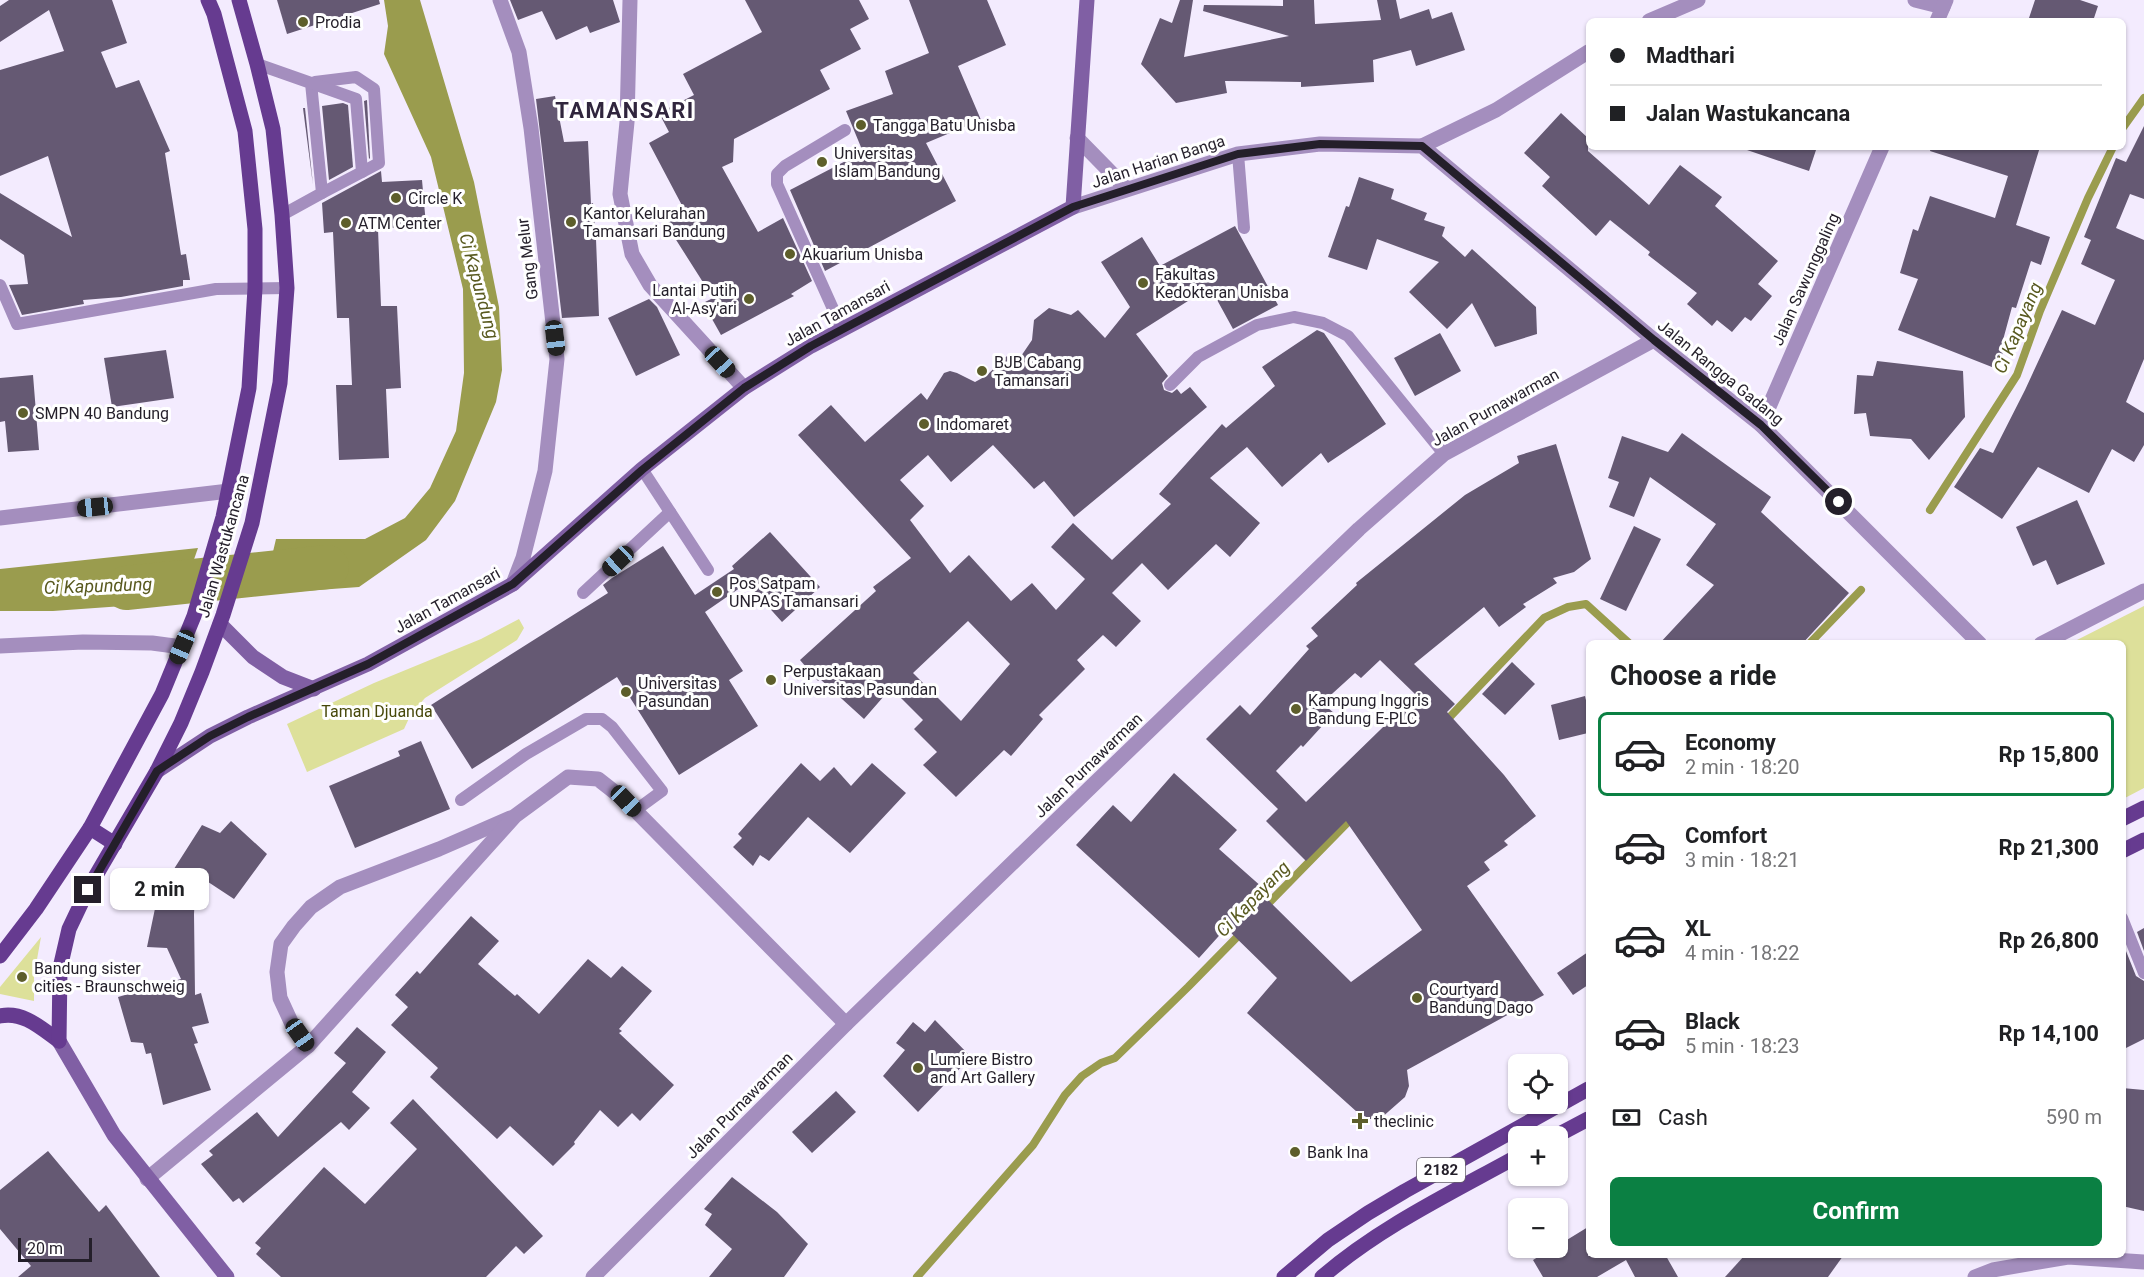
<!DOCTYPE html>
<meta charset="utf-8">
<style>
body{margin:0;font-family:Roboto,sans-serif;background:#f6f6f6;color:#202124;height:100vh;display:flex;flex-direction:column;font-size:22px;white-space:nowrap}
*{box-sizing:border-box;margin:0}
p{font-size:20px;color:#757577}
.icon{flex:none;width:33px;height:33px;fill:none;stroke:currentColor;stroke-width:2;stroke-linecap:round;stroke-linejoin:round}
.map{position:relative;flex:1;overflow:hidden}
.side{position:absolute;left:1586px;top:640px;width:540px;height:618px;display:flex;flex-direction:column;background:#fff;border-radius:9px;box-shadow:0 2px 4px #0004}
.side>*{flex:none}
.hud{position:absolute;left:1586px;top:18px;width:540px;height:132px;border-radius:9px;box-shadow:0 2px 4px #0004;display:grid;align-content:center;height:132px;padding:0 24px;background:#fff}
.tools{position:absolute;left:1508px;top:1054px;display:grid;gap:12px}
.tools a{display:grid;place-items:center;width:60px;height:60px;border-radius:9px;background:#fff;box-shadow:0 2px 4px #0004;font-size:30px}
.scale{position:absolute;left:18px;bottom:15px;width:74px;box-sizing:border-box;padding-left:6px;border:3px solid #241f2a;border-top:0;font-size:16px;line-height:21px;white-space:nowrap;color:#241f2a;-webkit-text-stroke:4px #fff;paint-order:stroke}
.end{position:absolute;width:27px;height:27px;margin:-14px;border:8px solid #241f2a;background:#fff;box-shadow:0 0 0 3px #fff}
.from{border-radius:50%}
.bubble{position:absolute;height:42px;border-radius:9px;background:#fff;box-shadow:0 2px 4px #0004;font-size:20px;font-weight:700;line-height:42px;text-align:center}
.car{position:absolute;width:18px;height:36px;margin:-18px -9px;border-radius:8px;box-shadow:0 0 4px 2px #0007;background:linear-gradient(#222 24%,#8ab4d8 0 40%,#222 0 76%,#8ab4d8 0 86%,#222 0)}
.hud b{display:flex;align-items:center;gap:21px;height:57px;font-size:22px}
.hud b+b{border-top:2px solid #e0e0e0}
.hud i{width:15px;height:15px;background:#202124}
ul{padding:0;list-style:none}
li{display:flex;align-items:center;gap:18px;height:84px;margin:0 12px 9px;padding:0 12px;border:3px solid transparent;border-radius:9px}
li div{flex:1}
li b{display:block;font-size:22px}
li em{font-style:normal;font-weight:700}
li.active{border-color:#0b8043}
li>.icon{width:54px;height:54px;stroke-width:1.5}
h2{padding:0 24px;font-size:27px;line-height:72px}
.pay{display:flex;align-items:center;gap:15px;height:66px;padding:0 24px;font-size:22px}
.pay p{margin-inline-start:auto}
.cta{display:flex;gap:12px;margin-top:auto;padding:12px 24px}
.cta a{flex:1;height:69px;border-radius:9px;background:#0b8043;color:#fff;font-size:24px;font-weight:700;line-height:69px;text-align:center}
.map>svg:first-child{display:block}
.green{fill:#dde09a}
.water{fill:#9a9c4e}
.lines{fill:none;stroke-linecap:round;stroke-linejoin:round}
.stream{stroke:#9a9c4e;stroke-width:8}
.river{stroke:#9a9c4e;stroke-width:44}
.building{fill:#655973;fill-rule:evenodd}
.service{stroke:#a48ebe;stroke-width:12}
.minor{stroke:#a48ebe;stroke-width:15}
.tertiary{stroke:#a48ebe;stroke-width:15}
.secondary{stroke:#805fa4;stroke-width:15}
.primary{stroke:#663b90;stroke-width:15}
.route{stroke:#241f2a;stroke-width:8}
.poi-dot{fill:#5d5e2b;stroke:#fff;stroke-width:2}
.labels{text-anchor:middle;stroke-width:6;stroke-linejoin:round;paint-order:stroke}
.shield{fill:#fff;stroke:#66626a;stroke-width:1.5}
.shield-label{font-size:15px;font-weight:bold;fill:#241f2a}
.poi-label{font-size:16px;fill:#241f2a;stroke:#fff;text-anchor:start}
.street-label{font-size:16px;fill:#241f2a;stroke:#fff}
.park-label{font-size:16px;fill:#47480a;stroke:#fff}
.water-label{font-size:18px;font-style:italic;fill:#595a20;stroke:#fff}
.district-label{font-size:22px;font-weight:bold;letter-spacing:1.5px;fill:#30253d;stroke:#fff}
</style>
<div class="map">
<svg width="2144" height="1277" viewBox="0 0 2144 1277">
<rect width="100%" height="100%" fill="#f3ebfe"/>
<g class="green">
<path d="M2144 606V788L2123 799 2122 644 2071 643Z"/>
<path d="M519 619 524 628 517 640 425 698 411 714 404 729 307 772 287 724 374 683 481 639Z"/>
<path d="M41 937 34 976V1001L0 994V987Z"/>
</g>
<g class="water">
<path d="M384 0H420L474 182 499 307 502 370 496 402 455 501 426 540 359 587 263 594 276 539H365L405 518 430 488 456 431 464 373 463 289 431 157 384 54 388 26Z"/>
<path d="M198 548 179 602 53 611H0V569Z"/>
</g>
<g class="lines">
<g class="stream">
<path d="M2122 129 2144 98"/>
<path d="M1930 510 2017 375 2040 311 2088 198 2113 147"/>
<path d="M1809 644 1861 590"/>
<path d="M1445 722 1544 618 1568 607 1586 604 1630 644"/>
<path d="M1263 909 1353 817"/>
<path d="M917 1277 1033 1145 1065 1095 1082 1076 1101 1063 1115 1058 1188 987 1243 931"/>
</g>
<path class="river" d="M126 588 327 567"/>
</g>
<g class="building">
<path d="M9 0H112L127 43 101 52 116 88 139 80 170 151 165 153 181 255 186 254 190 280H183V286L121 297 83 300 84 304 22 315 9 285 28 284 24 255 0 239V193L72 237 48 156 0 176V70L64 51 49 10 0 42V6Z"/>
<path d="M277 0H379L380 4 287 34Z"/>
<path d="M510 0H613L620 22 590 33 587 26 556 40 542 11 518 20Z"/>
<path d="M745 0H859L869 19 850 29 861 49 820 70 830 89 734 139 733 162 722 167 758 232 783 218 812 281 791 294 794 296 721 335 703 303 713 298 666 224 686 213 649 143 669 132 659 113 694 95 683 74 762 32Z"/>
<path d="M909 0H987L1006 45 958 66 981 120 926 143 956 201 825 271 790 190 863 152 846 111 893 94 885 71 929 53Z"/>
<path d="M1180 0H1193L1184 57 1289 36 1203 11 1204 5 1283 6V0H1314L1315 24 1381 20 1377 0H1396L1400 19 1429 9 1432 19 1452 12 1465 50 1416 66 1411 50 1373 60 1374 82 1301 87V82L1225 81 1227 93 1176 103 1141 64 1160 18 1172 23Z"/>
<path d="M2035 0H2080L2098 6 2093 21H2028Z"/>
<path d="M555 96 564 142 588 141 591 204 593 203 596 239 599 316 562 318 536 99Z"/>
<path d="M367 100 370 158 369 159 364 101Z"/>
<path d="M343 103 348 105 353 167 329 180 322 106Z"/>
<path d="M303 108H305L313 185Z"/>
<path d="M1561 113 1588 138V151L1649 205 1680 165 1722 197 1715 206 1778 261 1758 284 1772 296 1751 321 1745 317 1732 332 1717 320 1712 326 1687 304 1697 293 1648 255 1650 252 1610 220 1596 236 1542 186 1550 177 1524 153Z"/>
<path d="M2144 126V199L2130 194 2116 228 2144 240V359L2126 402 2144 413V445L2134 462 2112 449 2089 493 2038 467 2002 519 1954 487 1980 448 1993 453 2025 390 2062 310 2095 325 2115 280 2081 264 2091 240 2084 237 2116 158 2126 162Z"/>
<path d="M1748 147H1817L1809 171 1747 150Z"/>
<path d="M1931 147H2040L2016 225 2050 237 2041 265 2031 261 2016 308 2012 307 2000 351 2003 352 1997 369 1898 330 1918 279 1900 273 1913 229 1918 231 1930 196 1995 218 2008 176 1930 151Z"/>
<path d="M381 171 382 182 422 180 426 225 378 229 381 306H397L401 388 386 389 389 458 339 460 336 385H352L349 318H337L333 232 324 233 322 203Z"/>
<path d="M1359 177 1394 189 1391 199 1427 213 1424 220 1445 227 1442 236 1465 257 1472 249 1536 307 1537 334 1495 347 1472 303 1447 329 1409 292 1439 262 1377 239 1367 270 1328 257 1346 206 1349 207Z"/>
<path d="M1235 226 1278 305 1233 329 1210 287 1136 334 1168 376 1162 383 1164 390 1172 393 1177 389 1181 394 1190 387 1207 407 1074 517 1044 481 1034 489 993 445 951 482 928 455 900 480 924 506 910 520 950 573 969 555 1011 601 1032 583 1056 610 1085 579 1051 547 1073 523 1112 560 1171 504 1159 494 1222 424 1226 428 1275 386 1262 367 1317 330 1324 333 1386 424 1328 463 1321 453 1282 487 1247 447 1210 478 1260 523 1230 557 1216 544 1168 590 1142 563 1112 593 1141 621 1116 647 1103 635 1077 660 1085 669 1039 715 1043 719 1011 756 1004 750 956 797 923 765 937 752 914 729 923 720 891 688 864 719 820 679 818 681 800 660 876 591 873 587 911 558 798 435 831 405 865 442 921 393 927 400 944 373 950 371 957 373 975 382 986 376 1007 356 1015 365 1032 340 1034 320 1049 308 1071 315 1078 310 1105 338 1130 307 1101 262 1142 237 1160 266ZM968 621 1010 664 961 721 913 673Z"/>
<path d="M649 299 657 307 680 355 636 376 608 318Z"/>
<path d="M1440 333 1461 371 1415 396 1394 358Z"/>
<path d="M166 350 174 398 112 407 104 358Z"/>
<path d="M1877 361 1963 371 1965 417 1929 460 1911 439 1870 436 1866 413 1854 414 1857 375 1873 376Z"/>
<path d="M33 375 39 450 8 452 5 421 0 422V378Z"/>
<path d="M1682 433 1771 497 1761 512 1849 593 1802 644H1659L1714 585 1686 565 1716 524 1650 477 1634 517 1609 507 1619 482 1608 478 1622 436 1668 452Z"/>
<path d="M1556 444 1591 559 1574 572 1553 578 1557 583 1523 604 1526 607 1499 627 1484 607 1414 664 1455 704 1447 712 1504 775 1536 816 1504 841 1508 845 1484 862 1490 870 1467 886 1544 995 1407 1070 1409 1086 1405 1097 1380 1119H1370L1357 1112 1247 1013 1277 978 1226 928 1199 958 1076 845 1113 805 1131 822 1174 773 1237 830 1219 849 1263 888 1260 892 1351 982 1422 930 1346 821 1306 861 1266 821 1278 809 1206 739 1240 705 1250 715 1309 649 1306 646 1318 636 1311 628 1357 585 1356 583 1465 495 1519 463 1517 456ZM1380 660 1416 695 1306 802 1276 771 1301 745 1303 747 1334 713 1322 703 1355 673 1361 678Z"/>
<path d="M2077 500 2105 564 2057 585 2046 560 2033 566 2016 527Z"/>
<path d="M1634 526 1661 539 1626 611 1600 599Z"/>
<path d="M770 532 820 587 782 622 747 583 705 612 743 671 729 680 758 726 679 775 617 677 472 769 431 705 608 593 603 585 612 578 663 546 695 595 734 569 732 566Z"/>
<path d="M1512 662 1535 684 1505 715 1482 694Z"/>
<path d="M1585 696 1588 709V733L1559 740 1551 705Z"/>
<path d="M421 741 450 809 355 848 329 786 400 756 398 751Z"/>
<path d="M801 763 820 781 834 767 851 786 872 763 906 793 850 853 808 817 769 861 760 855 753 866 733 847 742 838 738 834Z"/>
<path d="M231 821 267 854 234 899 196 874 194 914 195 995 201 993 209 1023 192 1027 198 1043 194 1044 211 1090 163 1105 151 1053 146 1054 143 1043 131 1042 118 997 181 979 167 948 147 947 158 894 202 825 220 833Z"/>
<path d="M471 916 499 941 478 964 515 996 517 994 539 1014 588 959 611 978 622 966 652 991 619 1029 622 1031 619 1033 674 1085 640 1121 632 1113 618 1127 600 1110 574 1142 575 1144 553 1166 510 1126 497 1139 430 1077 438 1068 391 1025 408 1007 395 995 417 971 420 974Z"/>
<path d="M2144 928V951L2137 932Z"/>
<path d="M2122 941 2136 976 2144 981V1039L2122 1050Z"/>
<path d="M1588 952V985L1573 995 1557 973Z"/>
<path d="M935 1020 971 1057 918 1112 883 1076 905 1050 896 1043 913 1022 925 1032Z"/>
<path d="M357 1027 386 1052 352 1092 370 1108 349 1130 341 1122 243 1203 239 1198 233 1202 201 1164 213 1155 209 1151 257 1112 278 1137 346 1063 334 1053Z"/>
<path d="M2122 1088 2144 1090V1211L2122 1206Z"/>
<path d="M836 1091 856 1112 812 1153 792 1132Z"/>
<path d="M413 1099 543 1236 524 1254 516 1246 486 1277H281L256 1254 261 1248 255 1243 324 1167 365 1204 417 1149 390 1123Z"/>
<path d="M48 1151 99 1212 106 1205 160 1277H18L31 1266 0 1229V1190Z"/>
<path d="M732 1177 777 1212 808 1244 784 1277H709L732 1249 705 1225 712 1214 704 1209Z"/>
<path d="M1588 1227V1256H1666L1678 1277H1635L1626 1260 1597 1277H1543L1533 1260 1553 1248H1557V1246Z"/>
<path d="M1744 1256H1843L1828 1277H1725Z"/>
</g>
<g class="lines">
<g class="service">
<path d="M257 64 311 83 322 193 282 215"/>
<path d="M315 82 356 77 374 89 379 163 362 172"/>
<path d="M311 83 356 99 362 172 322 193"/>
<path d="M1238 154 1244 228"/>
<path d="M0 285 17 324 216 289 287 288"/>
<path d="M842 329 777 184V174L785 166 845 130"/>
<path d="M1170 385 1198 357 1257 325 1294 317 1323 323 1348 336 1444 454"/>
<path d="M642 469 708 570"/>
<path d="M583 593 670 512"/>
<path d="M461 800 526 754 586 719H602L612 727 662 791 636 810"/>
<path d="M2122 918 2144 973"/>
</g>
<g class="minor">
<path d="M500 0 519 52 531 128 557 359 545 471 523 558 513 584"/>
<path d="M630 0 627 122 620 194 632 254 650 285 744 388"/>
<path d="M1915 0 1943 7"/>
<path d="M1649 21 1698 0"/>
<path d="M1422 146 1496 110 1588 52"/>
<path d="M0 518 229 491"/>
<path d="M0 646 83 642 152 643 182 647"/>
<path d="M308 1046 292 1024 280 998 277 972 281 944 294 926 311 907 340 887 439 849 510 818"/>
<path d="M147 1179 308 1046 515 816 568 777 598 779 626 801 846 1024"/>
<path d="M1975 1277 1993 1270 2068 1257 2144 1262"/>
</g>
<g class="tertiary">
<path d="M1937 21 1946 0"/>
<path d="M1077 138 1127 189"/>
<path d="M1073 207 1238 154 1320 144 1422 146 1654 340 1761 425 1980 644"/>
<path d="M1761 425 1882 147"/>
<path d="M2041 644 2144 591"/>
<path d="M593 1277 846 1024 1095 783 1359 529 1444 454 1654 340"/>
</g>
<g class="secondary">
<path d="M220 624 253 657 283 677 314 689"/>
<path d="M157 771 210 736 248 717 368 664 513 584 642 469 744 388 811 346 1073 207 1087 0"/>
<path d="M59 1041 114 1135 227 1277"/>
</g>
<g class="primary">
<path d="M2122 819 2144 808"/>
<path d="M90 828 115 844"/>
<path d="M2122 851 2144 840"/>
<path d="M0 956 36 909 90 828 162 694 194 616 223 517 249 388 255 288V229L245 131 214 14 208 0"/>
<path d="M0 1016C23 1011 41 1028 59 1041"/>
<path d="M59 1041 60 968 69 929 88 889 157 771 181 723 202 672 223 615 252 523 280 383 287 288 282 215 273 129 257 64 239 0"/>
<path d="M1554 1137 1588 1119"/>
<path d="M1284 1277 1328 1240 1368 1213 1405 1191 1588 1089"/>
<path d="M1322 1277C1380 1227 1451 1193 1518 1156"/>
</g>
</g>
<g class="lines">
<path class="route" d="M88 890 157 771 210 736 248 717 368 664 513 584 642 470 744 388 811 346 1073 207 1238 154 1320 144 1422 146 1654 340 1761 425 1839 502"/>
</g>
<g class="poi-dot">
<circle cx="303" cy="22" r="6"/>
<circle cx="861" cy="125" r="6"/>
<circle cx="822" cy="162" r="6"/>
<circle cx="396" cy="198" r="6"/>
<circle cx="571" cy="222" r="6"/>
<circle cx="346" cy="223" r="6"/>
<circle cx="790" cy="254" r="6"/>
<circle cx="1143" cy="283" r="6"/>
<circle cx="749" cy="299" r="6"/>
<circle cx="982" cy="371" r="6"/>
<circle cx="23" cy="413" r="6"/>
<circle cx="924" cy="424" r="6"/>
<circle cx="717" cy="592" r="6"/>
<circle cx="771" cy="680" r="6"/>
<circle cx="626" cy="692" r="6"/>
<circle cx="1296" cy="709" r="6"/>
<circle cx="22" cy="977" r="6"/>
<circle cx="1417" cy="998" r="6"/>
<circle cx="918" cy="1068" r="6"/>
<path d="M1357 1112h6v6h6v6h-6v6h-6v-6h-6v-6h6z"/>
<circle cx="1295" cy="1152" r="6"/>
</g>
<g class="labels">
<rect class="shield" x="1417" y="1158" width="48" height="24" rx="4.5"/>
<g class="shield-label">
<text x="1441" y="1175">2182</text>
</g>
<g class="poi-label">
<text x="315" y="28">Prodia</text>
<text x="873" y="131">Tangga Batu Unisba</text>
<text x="834" y="159">Universitas<tspan x="834" dy="18">Islam Bandung</tspan></text>
<text x="408" y="204">Circle K</text>
<text x="583" y="219">Kantor Kelurahan<tspan x="583" dy="18">Tamansari Bandung</tspan></text>
<text x="358" y="229">ATM Center</text>
<text x="802" y="260">Akuarium Unisba</text>
<text x="1155" y="280">Fakultas<tspan x="1155" dy="18">Kedokteran Unisba</tspan></text>
<text x="737" y="296" text-anchor="end">Lantai Putih<tspan x="737" dy="18">Al-Asy'ari</tspan></text>
<text x="994" y="368">BJB Cabang<tspan x="994" dy="18">Tamansari</tspan></text>
<text x="35" y="419">SMPN 40 Bandung</text>
<text x="936" y="430">Indomaret</text>
<text x="729" y="589">Pos Satpam<tspan x="729" dy="18">UNPAS Tamansari</tspan></text>
<text x="783" y="677">Perpustakaan<tspan x="783" dy="18">Universitas Pasundan</tspan></text>
<text x="638" y="689">Universitas<tspan x="638" dy="18">Pasundan</tspan></text>
<text x="1308" y="706">Kampung Inggris<tspan x="1308" dy="18">Bandung E-PLC</tspan></text>
<text x="34" y="974">Bandung sister<tspan x="34" dy="18">cities - Braunschweig</tspan></text>
<text x="1429" y="995">Courtyard<tspan x="1429" dy="18">Bandung Dago</tspan></text>
<text x="930" y="1065">Lumiere Bistro<tspan x="930" dy="18">and Art Gallery</tspan></text>
<text x="1374" y="1127">theclinic</text>
<text x="1307" y="1158">Bank Ina</text>
</g>
<g class="street-label">
<text transform="translate(1158 161) rotate(-18)" y="6">Jalan Harian Banga</text>
<text transform="translate(527 259) rotate(-97)" y="6">Gang Melur</text>
<text transform="translate(1805 279) rotate(-66)" y="6">Jalan Sawunggaling</text>
<text transform="translate(837 313) rotate(-29)" y="6">Jalan Tamansari</text>
<text transform="translate(1721 372) rotate(39)" y="6">Jalan Rangga Gadang</text>
<text transform="translate(1495 407) rotate(-29)" y="6">Jalan Purnawarman</text>
<text transform="translate(223 546) rotate(-74)" y="6">Jalan Wastukancana</text>
<text transform="translate(447 600) rotate(-29)" y="6">Jalan Tamansari</text>
<text transform="translate(1088 765) rotate(-44)" y="6">Jalan Purnawarman</text>
<text transform="translate(739 1105) rotate(-45)" y="6">Jalan Purnawarman</text>
</g>
<g class="park-label">
<text x="377" y="717">Taman Djuanda</text>
</g>
<g class="water-label">
<text transform="translate(479 286) rotate(75)" y="6">Ci Kapundung</text>
<text transform="translate(2018 328) rotate(-67)" y="6">Ci Kapayang</text>
<text transform="translate(98 586) rotate(-2)" y="6">Ci Kapundung</text>
<text transform="translate(1253 899) rotate(-46)" y="6">Ci Kapayang</text>
</g>
<g class="district-label">
<text x="625" y="118">TAMANSARI</text>
</g>
</g>
</svg>
<div class="tools">
<a><svg class="icon" aria-label="locate" viewBox="0 0 24 24"><circle cx="12" cy="12" r="6"/><path d="M12 2v4M12 18v4M2 12h4M18 12h4"/></svg></a>
<a>+</a>
<a>−</a>
</div>
<div class="scale">20 m</div>
<i class="end from" style="left:1839px;top:502px"></i>
<i class="end" style="left:88px;top:890px"></i>
<div class="bubble" style="left:110px;top:868px;width:99px">2 min</div>
<i class="car" style="left:555px;top:338px;rotate:173deg"></i>
<i class="car" style="left:720px;top:362px;rotate:137deg"></i>
<i class="car" style="left:95px;top:507px;rotate:264deg"></i>
<i class="car" style="left:618px;top:561px;rotate:227deg"></i>
<i class="car" style="left:182px;top:647px;rotate:203deg"></i>
<i class="car" style="left:626px;top:801px;rotate:136deg"></i>
<i class="car" style="left:300px;top:1035px;rotate:145deg"></i>
<div class="hud">
<b><i class="from"></i>Madthari</b>
<b><i></i>Jalan Wastukancana</b>
</div>
<section class="side">
<h2>Choose a ride</h2>
<ul>
<li class="active"><svg class="icon" aria-label="car" viewBox="0 0 24 24"><path d="M5 17H2v-5l4-1 3-4h7l3 4 3 1v5h-3M9 17h6M6 11h13"/><circle cx="7" cy="17" r="2"/><circle cx="17" cy="17" r="2"/></svg><div><b>Economy</b><p>2 min · 18:20</p></div><em>Rp 15,800</em></li>
<li><svg class="icon" aria-label="car" viewBox="0 0 24 24"><path d="M5 17H2v-5l4-1 3-4h7l3 4 3 1v5h-3M9 17h6M6 11h13"/><circle cx="7" cy="17" r="2"/><circle cx="17" cy="17" r="2"/></svg><div><b>Comfort</b><p>3 min · 18:21</p></div><em>Rp 21,300</em></li>
<li><svg class="icon" aria-label="car" viewBox="0 0 24 24"><path d="M5 17H2v-5l4-1 3-4h7l3 4 3 1v5h-3M9 17h6M6 11h13"/><circle cx="7" cy="17" r="2"/><circle cx="17" cy="17" r="2"/></svg><div><b>XL</b><p>4 min · 18:22</p></div><em>Rp 26,800</em></li>
<li><svg class="icon" aria-label="car" viewBox="0 0 24 24"><path d="M5 17H2v-5l4-1 3-4h7l3 4 3 1v5h-3M9 17h6M6 11h13"/><circle cx="7" cy="17" r="2"/><circle cx="17" cy="17" r="2"/></svg><div><b>Black</b><p>5 min · 18:23</p></div><em>Rp 14,100</em></li>
</ul>
<div class="pay"><svg class="icon" aria-label="cash" viewBox="0 0 24 24"><path d="M3 7h18v10H3z"/><circle cx="12" cy="12" r="2"/></svg>Cash<p>590 m</p></div>
<div class="cta"><a>Confirm</a></div>
</section>
</div>
